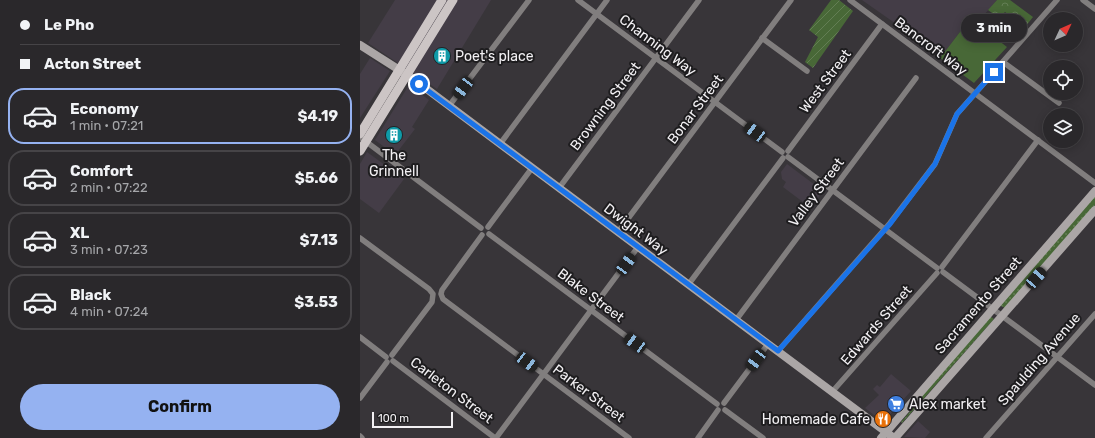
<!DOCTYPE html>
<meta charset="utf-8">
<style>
body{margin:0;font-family:Rubik,sans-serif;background:#323033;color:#f1f3f6;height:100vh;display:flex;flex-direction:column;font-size:15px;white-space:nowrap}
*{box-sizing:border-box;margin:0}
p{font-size:13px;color:#a5a6a9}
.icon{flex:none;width:22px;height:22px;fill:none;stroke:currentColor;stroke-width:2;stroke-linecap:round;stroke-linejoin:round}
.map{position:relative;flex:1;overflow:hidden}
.drawer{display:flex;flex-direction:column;background:#2a282b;width:360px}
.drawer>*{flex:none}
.hud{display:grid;align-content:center;height:88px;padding:0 20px;background:#2a282b}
.needle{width:26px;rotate:46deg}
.fabs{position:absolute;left:683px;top:12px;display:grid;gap:8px}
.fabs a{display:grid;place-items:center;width:40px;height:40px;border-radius:50%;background:#2a282b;box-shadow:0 2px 10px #0003,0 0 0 1px #464447;font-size:20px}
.scale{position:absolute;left:12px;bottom:10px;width:81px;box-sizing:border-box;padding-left:4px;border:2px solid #f2f0f3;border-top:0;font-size:11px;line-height:14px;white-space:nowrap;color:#f2f0f3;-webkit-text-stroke:3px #1e1d1f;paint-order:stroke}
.end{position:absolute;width:18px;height:18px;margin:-9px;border:5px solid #1a73e8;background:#fff;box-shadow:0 0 0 2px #fff}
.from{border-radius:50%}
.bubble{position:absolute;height:28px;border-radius:14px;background:#2a282b;box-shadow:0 2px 10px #0003,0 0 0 1px #464447;font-size:13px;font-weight:700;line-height:28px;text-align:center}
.car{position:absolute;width:12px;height:24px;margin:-12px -6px;border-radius:5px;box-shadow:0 0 3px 1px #0007;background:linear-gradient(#222 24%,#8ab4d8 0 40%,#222 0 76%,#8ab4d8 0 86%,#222 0)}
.hud b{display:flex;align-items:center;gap:14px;height:38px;font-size:15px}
.hud b+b{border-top:1px solid #464447}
.hud i{width:10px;height:10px;background:#f1f3f6}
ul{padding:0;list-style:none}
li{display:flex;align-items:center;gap:12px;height:56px;margin:0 8px 6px;padding:0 12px;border:2px solid #464447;border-radius:16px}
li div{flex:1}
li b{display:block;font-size:15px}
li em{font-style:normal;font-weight:700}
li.selected{border-color:#95b2f1}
li>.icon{width:36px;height:36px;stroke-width:1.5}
.button{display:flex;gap:8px;margin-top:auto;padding:8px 20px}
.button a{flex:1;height:46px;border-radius:24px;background:#95b2f1;color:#111;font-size:16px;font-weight:700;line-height:46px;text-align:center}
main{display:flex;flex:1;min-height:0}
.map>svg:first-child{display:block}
.built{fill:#443d47}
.grass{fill:url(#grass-dots)}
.park{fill:url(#park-crowns)}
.garden{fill:url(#garden-furrows)}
.pitch{fill:#486837}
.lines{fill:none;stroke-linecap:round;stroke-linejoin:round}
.street{stroke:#817e7e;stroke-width:5.5}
.secondary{stroke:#aba6a6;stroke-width:8}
.primary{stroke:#ccc5c5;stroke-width:9}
.route{stroke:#1a73e8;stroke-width:5}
.labels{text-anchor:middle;stroke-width:4;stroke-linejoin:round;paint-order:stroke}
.street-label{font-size:14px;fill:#f2f0f3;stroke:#1e1d1f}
.poi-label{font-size:14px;fill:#f2f0f3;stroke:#1e1d1f;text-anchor:start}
</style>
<main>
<section class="drawer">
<div class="hud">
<b><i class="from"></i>Le Pho</b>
<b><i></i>Acton Street</b>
</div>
<ul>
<li class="selected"><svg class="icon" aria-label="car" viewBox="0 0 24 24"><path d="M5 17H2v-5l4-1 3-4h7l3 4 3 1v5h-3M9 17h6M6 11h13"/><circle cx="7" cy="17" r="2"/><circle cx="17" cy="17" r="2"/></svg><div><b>Economy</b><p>1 min · 07:21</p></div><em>$4.19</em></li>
<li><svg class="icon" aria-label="car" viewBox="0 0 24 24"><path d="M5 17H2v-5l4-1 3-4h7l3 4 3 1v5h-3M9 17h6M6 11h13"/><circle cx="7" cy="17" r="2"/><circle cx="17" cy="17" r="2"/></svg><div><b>Comfort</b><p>2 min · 07:22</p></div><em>$5.66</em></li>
<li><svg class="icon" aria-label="car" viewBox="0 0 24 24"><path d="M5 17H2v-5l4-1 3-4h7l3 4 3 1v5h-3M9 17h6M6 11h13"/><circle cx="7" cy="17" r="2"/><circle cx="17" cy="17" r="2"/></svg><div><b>XL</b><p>3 min · 07:23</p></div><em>$7.13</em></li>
<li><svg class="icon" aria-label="car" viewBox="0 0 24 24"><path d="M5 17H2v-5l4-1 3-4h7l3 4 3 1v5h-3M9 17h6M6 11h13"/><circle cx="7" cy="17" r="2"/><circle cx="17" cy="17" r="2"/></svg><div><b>Black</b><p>4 min · 07:24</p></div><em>$3.53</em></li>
</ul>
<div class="button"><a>Confirm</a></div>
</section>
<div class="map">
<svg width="735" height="438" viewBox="0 0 735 438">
<defs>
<pattern id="grass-dots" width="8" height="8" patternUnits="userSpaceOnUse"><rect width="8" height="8" fill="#486837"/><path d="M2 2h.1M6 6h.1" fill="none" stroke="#637e54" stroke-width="1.8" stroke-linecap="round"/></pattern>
<pattern id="park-crowns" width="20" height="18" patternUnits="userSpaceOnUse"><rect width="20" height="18" fill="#486837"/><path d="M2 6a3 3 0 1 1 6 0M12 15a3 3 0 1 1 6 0" fill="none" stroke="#637e54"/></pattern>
<pattern id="garden-furrows" width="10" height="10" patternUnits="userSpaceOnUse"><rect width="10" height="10" fill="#486837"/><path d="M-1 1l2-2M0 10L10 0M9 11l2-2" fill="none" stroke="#637e54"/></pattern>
</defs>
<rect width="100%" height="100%" fill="#383539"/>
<g class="built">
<path d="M35 0H131L77 89 8 43Z"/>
<path d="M502 0H637L608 33 603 28 580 58 561 44 559 40Z"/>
<path d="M10 58 30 71 0 118V74Z"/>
<path d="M49 85 69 100 52 127 55 129 35 155 15 140Z"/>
<path d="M7 152 44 179 19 213 0 199V164Z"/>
<path d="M427 164 463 191 451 208 423 187 426 182 422 179 421 172Z"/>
<path d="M531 374 551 391 523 422 505 408 519 395 513 389 517 385 520 387Z"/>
<path d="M558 421 570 432 565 438 544 437Z"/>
</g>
<g class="grass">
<path d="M735 194V205L645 308 639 305Z"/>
<path d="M630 316 634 319 542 423 541 422 554 407 560 397Z"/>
</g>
<path class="park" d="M637 0H650L673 17 665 27 645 12 639 18 628 10Z"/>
<path class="garden" d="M471 0H479L493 11 453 68 445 62 458 37 449 30Z"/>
<path class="pitch" d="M616 23 647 47 614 83 580 58 603 28 609 32Z"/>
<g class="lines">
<g class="street">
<path d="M218 0 422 152"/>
<path d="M490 0 735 183"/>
<path d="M723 0 735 9"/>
<path d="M402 38 447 71"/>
<path d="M643 62 699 103"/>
<path d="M89 106 169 0"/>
<path d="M0 137 121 228"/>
<path d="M140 144 247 0"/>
<path d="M428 151 522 24"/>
<path d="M428 157 577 268"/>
<path d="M199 188 339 0"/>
<path d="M128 227 172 168"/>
<path d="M258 232 431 0"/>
<path d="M129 234 357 404"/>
<path d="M122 235 82 290 81 294 83 299 269 438"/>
<path d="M0 238 69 289 73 294 72 302 32 355"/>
<path d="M582 267 678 140"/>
<path d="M583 272 735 385"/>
<path d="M328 285 423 158"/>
<path d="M376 320 556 78"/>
<path d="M0 337 26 357"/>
<path d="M418 351 530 223 575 164 597 114 697 0"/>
<path d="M33 361 135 438"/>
<path d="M472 392 577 273"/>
<path d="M0 398 27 362"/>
<path d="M364 403 408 344"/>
<path d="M365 410 403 438"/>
<path d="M0 436 2 438"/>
<path d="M136 438 278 247"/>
<path d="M338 438 358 410"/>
<path d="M626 438 735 314"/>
</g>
<g class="secondary">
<path d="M0 45 52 78 534 438"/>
<path d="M521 438 735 191"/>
<path d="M535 438 735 210"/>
</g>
<g class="primary">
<path d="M0 134 82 0"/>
<path d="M0 151 93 0"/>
</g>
</g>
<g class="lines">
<path class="route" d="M59 84 418 351 530 224 575 164 597 114 634 72"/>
</g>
<defs>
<g id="building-disc" transform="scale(0.9)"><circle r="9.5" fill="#0f9aa8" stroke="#1e1d1f"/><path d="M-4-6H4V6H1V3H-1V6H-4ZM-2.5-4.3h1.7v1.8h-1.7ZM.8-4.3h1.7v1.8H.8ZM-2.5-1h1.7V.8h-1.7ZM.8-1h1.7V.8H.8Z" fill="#fff"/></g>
<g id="supermarket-disc" transform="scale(0.9)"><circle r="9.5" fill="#3f7fe0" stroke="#1e1d1f"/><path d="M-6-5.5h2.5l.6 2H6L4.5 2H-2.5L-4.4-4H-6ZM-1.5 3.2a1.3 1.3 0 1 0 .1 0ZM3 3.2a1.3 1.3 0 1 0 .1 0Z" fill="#fff"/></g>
<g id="restaurant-disc" transform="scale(0.9)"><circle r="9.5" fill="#e8710a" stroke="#1e1d1f"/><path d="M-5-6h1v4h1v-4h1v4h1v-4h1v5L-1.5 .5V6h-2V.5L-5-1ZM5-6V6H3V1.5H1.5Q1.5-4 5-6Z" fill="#fff"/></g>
</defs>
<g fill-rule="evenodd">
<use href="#building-disc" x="82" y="56"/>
<use href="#building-disc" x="34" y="135"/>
<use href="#supermarket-disc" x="536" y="404"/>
<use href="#restaurant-disc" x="523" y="419"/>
</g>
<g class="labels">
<g class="street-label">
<text transform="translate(298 45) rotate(37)" y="5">Channing Way</text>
<text transform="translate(571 46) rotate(37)" y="5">Bancroft Way</text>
<text transform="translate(465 81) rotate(-53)" y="5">West Street</text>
<text transform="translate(245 106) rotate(-53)" y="5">Browning Street</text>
<text transform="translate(335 109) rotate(-53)" y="5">Bonar Street</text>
<text transform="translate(456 192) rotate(-53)" y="5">Valley Street</text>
<text transform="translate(276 229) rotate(37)" y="5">Dwight Way</text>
<text transform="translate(231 295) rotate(37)" y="5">Blake Street</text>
<text transform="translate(618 305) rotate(-49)" y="5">Sacramento Street</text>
<text transform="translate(516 325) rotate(-49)" y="5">Edwards Street</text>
<text transform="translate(679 359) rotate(-49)" y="5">Spaulding Avenue</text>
<text transform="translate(92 390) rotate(37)" y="5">Carleton Street</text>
<text transform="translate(229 393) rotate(37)" y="5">Parker Street</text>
</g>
<g class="poi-label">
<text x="95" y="61">Poet's place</text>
<text x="34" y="160" text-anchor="middle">The<tspan x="34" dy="16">Grinnell</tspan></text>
<text x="549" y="409">Alex market</text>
<text x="510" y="424" text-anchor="end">Homemade Cafe</text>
</g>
</g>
</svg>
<div class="fabs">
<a><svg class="needle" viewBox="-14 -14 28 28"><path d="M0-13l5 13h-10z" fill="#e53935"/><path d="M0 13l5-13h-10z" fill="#a5a6a9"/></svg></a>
<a><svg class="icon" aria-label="locate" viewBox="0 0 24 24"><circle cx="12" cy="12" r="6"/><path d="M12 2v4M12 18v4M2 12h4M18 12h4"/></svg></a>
<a><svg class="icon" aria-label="layers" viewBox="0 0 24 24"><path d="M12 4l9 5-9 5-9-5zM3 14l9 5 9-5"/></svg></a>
</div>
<div class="scale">100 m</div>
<i class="end from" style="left:59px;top:84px"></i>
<i class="end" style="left:634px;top:72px"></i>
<div class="bubble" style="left:601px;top:14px;width:66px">3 min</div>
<i class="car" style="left:103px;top:88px;rotate:217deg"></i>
<i class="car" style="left:395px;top:132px;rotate:307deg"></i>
<i class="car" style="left:266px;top:264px;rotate:36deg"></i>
<i class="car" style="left:676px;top:278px;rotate:41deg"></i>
<i class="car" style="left:275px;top:343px;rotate:306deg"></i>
<i class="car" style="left:396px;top:360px;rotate:217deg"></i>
<i class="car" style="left:167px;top:362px;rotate:127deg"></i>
</div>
</main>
